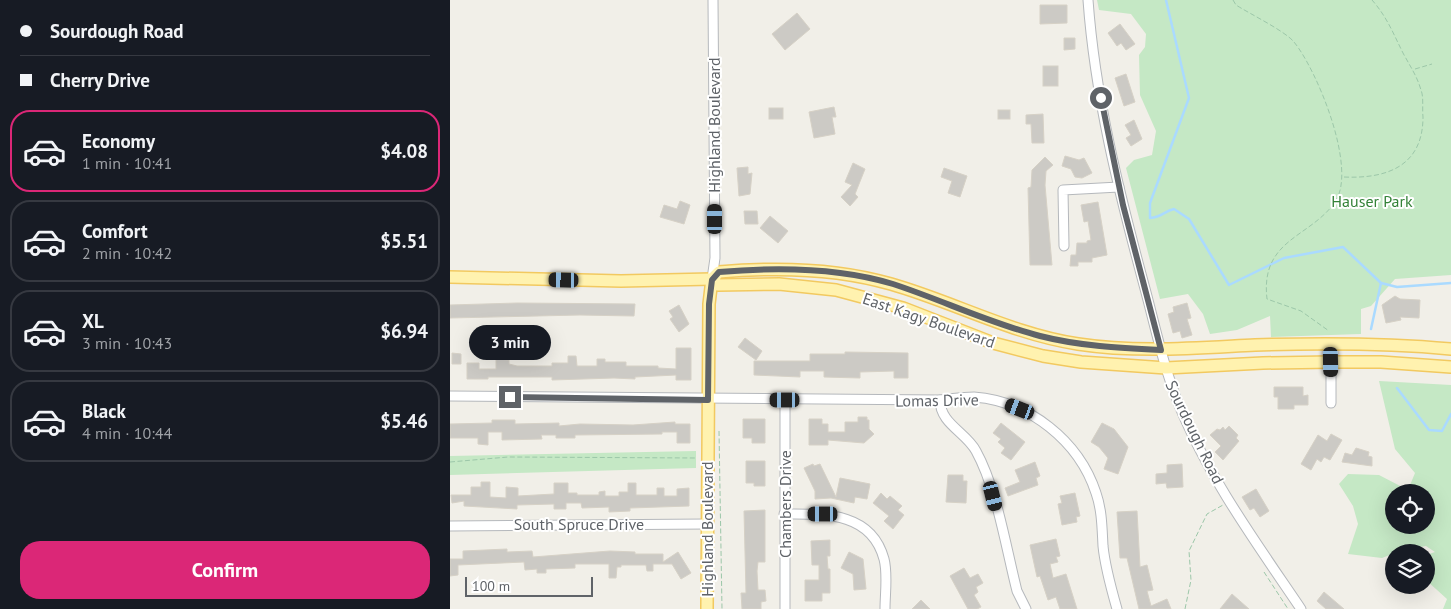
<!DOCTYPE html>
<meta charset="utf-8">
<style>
body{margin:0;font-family:"PT Sans",sans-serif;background:#242831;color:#f1f3f6;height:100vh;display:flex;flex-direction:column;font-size:19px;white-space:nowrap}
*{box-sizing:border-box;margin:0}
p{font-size:16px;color:#9ea1a6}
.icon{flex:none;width:28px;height:28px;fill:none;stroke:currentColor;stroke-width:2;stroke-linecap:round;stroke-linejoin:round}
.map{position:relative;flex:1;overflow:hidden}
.panel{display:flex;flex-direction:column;background:#171b24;width:450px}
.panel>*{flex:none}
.guide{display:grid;align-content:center;height:110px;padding:0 20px;background:#171b24}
.buttons{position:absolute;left:935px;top:484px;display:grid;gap:10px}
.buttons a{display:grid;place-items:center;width:50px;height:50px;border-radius:50%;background:#171b24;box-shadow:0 5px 20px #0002;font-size:25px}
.scale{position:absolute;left:15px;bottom:12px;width:128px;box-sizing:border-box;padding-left:5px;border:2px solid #5f6368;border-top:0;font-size:14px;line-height:18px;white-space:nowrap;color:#5f6368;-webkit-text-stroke:4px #fff;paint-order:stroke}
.end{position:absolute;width:22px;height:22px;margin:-11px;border:6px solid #5f6368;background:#fff;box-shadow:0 0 0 2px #fff}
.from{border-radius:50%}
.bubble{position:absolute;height:35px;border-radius:18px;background:#171b24;box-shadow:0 5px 20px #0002;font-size:16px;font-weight:800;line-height:35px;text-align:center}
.car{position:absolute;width:15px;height:30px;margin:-15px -8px;border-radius:6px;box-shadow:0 0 4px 1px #0007;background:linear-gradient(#222 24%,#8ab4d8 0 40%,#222 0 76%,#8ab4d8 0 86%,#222 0)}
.guide b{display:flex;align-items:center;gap:18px;height:48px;font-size:19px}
.guide b+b{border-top:1px solid #363941}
.guide i{width:12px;height:12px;background:#f1f3f6}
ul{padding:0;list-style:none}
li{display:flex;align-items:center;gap:15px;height:82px;margin:0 10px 8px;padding:0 10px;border:2px solid #363941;border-radius:20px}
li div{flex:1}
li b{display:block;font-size:19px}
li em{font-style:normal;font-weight:800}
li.selected{border-color:#db2777}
li>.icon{width:45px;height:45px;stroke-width:1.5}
.cta{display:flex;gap:10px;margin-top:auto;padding:10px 20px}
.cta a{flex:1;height:58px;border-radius:20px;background:#db2777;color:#fff;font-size:20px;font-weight:800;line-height:58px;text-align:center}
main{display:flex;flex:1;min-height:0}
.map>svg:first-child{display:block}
.green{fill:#c5e8c5;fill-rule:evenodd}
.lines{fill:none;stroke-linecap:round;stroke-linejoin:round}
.stream{stroke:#aadaff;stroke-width:2.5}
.building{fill:#cccac5;stroke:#d6d1c6}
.minor-casing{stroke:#b5b8bc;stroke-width:11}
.major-casing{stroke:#f2c960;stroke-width:14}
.path{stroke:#9cc7a9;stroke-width:1;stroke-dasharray:5 2.5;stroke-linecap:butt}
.minor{stroke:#fff;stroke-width:9}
.major{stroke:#fff2af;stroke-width:11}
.route{stroke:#5f6368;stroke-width:6}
.labels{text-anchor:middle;stroke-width:4;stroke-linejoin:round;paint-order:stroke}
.street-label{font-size:16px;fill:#5f6368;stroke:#fff}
.park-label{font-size:16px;fill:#348238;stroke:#fff}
</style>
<main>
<section class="panel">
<div class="guide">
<b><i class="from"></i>Sourdough Road</b>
<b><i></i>Cherry Drive</b>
</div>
<ul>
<li class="selected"><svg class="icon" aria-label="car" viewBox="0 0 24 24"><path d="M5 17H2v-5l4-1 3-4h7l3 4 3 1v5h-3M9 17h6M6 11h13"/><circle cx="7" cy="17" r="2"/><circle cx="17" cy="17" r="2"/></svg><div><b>Economy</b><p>1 min · 10:41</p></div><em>$4.08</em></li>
<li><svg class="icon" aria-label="car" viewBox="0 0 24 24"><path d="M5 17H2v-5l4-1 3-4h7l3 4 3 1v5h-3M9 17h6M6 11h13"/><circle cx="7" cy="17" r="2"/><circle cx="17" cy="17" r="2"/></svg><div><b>Comfort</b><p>2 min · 10:42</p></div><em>$5.51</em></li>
<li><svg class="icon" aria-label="car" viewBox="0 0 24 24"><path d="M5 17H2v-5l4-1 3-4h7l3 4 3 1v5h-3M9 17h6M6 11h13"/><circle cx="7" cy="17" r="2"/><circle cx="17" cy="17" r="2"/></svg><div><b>XL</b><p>3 min · 10:43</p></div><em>$6.94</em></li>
<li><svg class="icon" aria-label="car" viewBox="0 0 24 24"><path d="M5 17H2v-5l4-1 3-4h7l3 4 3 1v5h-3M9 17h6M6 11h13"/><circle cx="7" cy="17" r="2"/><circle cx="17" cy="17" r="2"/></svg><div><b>Black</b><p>4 min · 10:44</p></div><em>$5.46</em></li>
</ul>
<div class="cta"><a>Confirm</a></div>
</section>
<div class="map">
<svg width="1001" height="609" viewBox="0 0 1001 609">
<rect width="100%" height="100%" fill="#f1efe8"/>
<g class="green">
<path d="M647 0H1001V275L945 279 921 306 911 309V334L821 337 820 316 787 330 760 334 753 314 738 294 710 299 676 168 684 160 702 155 706 131 690 95 689 55 695 47 696 34 681 14 649 10Z"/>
<path d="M929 381 1001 385V609H993L997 599 976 580V555L985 552 976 546 952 550 932 558 898 554 908 524 903 506 889 484 898 474 929 475 958 490 965 473 945 449ZM944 492H976V525H944Z"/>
<path d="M246 451V468L0 475V456Z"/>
</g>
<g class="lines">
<g class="stream">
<path d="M716 0 739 98 700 203V218C713 217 714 211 724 209L739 219 779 285 834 258 893 247 931 283 947 287 1001 283"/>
<path d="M921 329 931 283"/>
<path d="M947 388 979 430 992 431 1001 414"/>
</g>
</g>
<g class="building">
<path d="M590 5H617V23L590 24Z"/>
<path d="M347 13 360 29 335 50 322 34Z"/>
<path d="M670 24 685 44 676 50 671 43 667 46 658 33Z"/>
<path d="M614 38H625V49L614 50Z"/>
<rect x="593" y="66" width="15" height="20"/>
<path d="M676 74 685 102 674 106 665 78Z"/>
<path d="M384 107 386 117H382L385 134 364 138 359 112Z"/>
<rect x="319" y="108" width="14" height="11"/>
<rect x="548" y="110" width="12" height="9"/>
<path d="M593 114 594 143H582L581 124H576V115Z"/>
<path d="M684 120 692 139 681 146 676 138 681 135 675 125Z"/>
<path d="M615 156 629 160 634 158 642 173 632 178 625 177 621 169 612 166Z"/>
<path d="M595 157 603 165 596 171 595 185 602 265H580L578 188 581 187 582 170Z"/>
<path d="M403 163 415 169 405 194 408 197 400 206 391 197 402 185 395 182Z"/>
<path d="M298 167V174L302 173 300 194 289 196 287 168Z"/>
<path d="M494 168 517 176 510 197 498 193 502 181 491 177Z"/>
<path d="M230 201 240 205 234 224 210 217 214 205 227 209Z"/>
<path d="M648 202 657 255 642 258V262H628V266H620L621 255H626L627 243H637V241L641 240 638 221 634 222 631 205Z"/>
<path d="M294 211H307L308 224H295Z"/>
<path d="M320 216 338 231 328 243 310 228Z"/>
<path d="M945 296 950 299 970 300 969 318 950 317 951 320 936 323 932 305Z"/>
<path d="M67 303 185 304 184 316 130 315 0 318V305Z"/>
<path d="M737 303 741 318 737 319 742 335 732 338 730 331 723 333 718 314 724 312 723 307Z"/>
<path d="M229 305 239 324 229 332 220 319 223 317 219 311Z"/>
<path d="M295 338 312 351 306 360 288 347Z"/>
<path d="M226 348H241V380H226V375L185 377V379L164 378 102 380V377H38V379H17V363H29V369H46V359L59 360V364L67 366H102V363H118V356H126L127 366H147V359H155V362H176V366H208V368L226 369Z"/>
<path d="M395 352 458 353V378H444V371L410 372V378L374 377V371H350V377L304 375V361H360V354H395Z"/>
<path d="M2 353 11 354V364H2Z"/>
<path d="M824 387H853V396L858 395V405H844V409H828V397H824Z"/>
<path d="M408 417H417V420H419V429L424 434 414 443 378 440V445H359V419H372V424H378V432H395V422H408Z"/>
<path d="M293 419H315V443H302V438H293Z"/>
<path d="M42 420H65V424L109 423V426L130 424 183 425 225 422V424H240V443H227V432H212V434L125 435V438H106V435H91L92 439 52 440V432H38V445L28 444V438H0V424L42 423Z"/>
<path d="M551 423 575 442 561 460 551 453 555 448 548 442 551 439 543 433Z"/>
<path d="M652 423 664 429 678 447 668 474 654 469 658 458 649 447 641 442Z"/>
<path d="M779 426 788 435 786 438 789 441 773 460 765 452 771 446 760 435 767 429 770 430 773 427 775 430Z"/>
<path d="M881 434 892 440 880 460 874 457 871 462 867 459 861 470 851 464 868 435 877 441Z"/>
<path d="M906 448 919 452 918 456 922 457V466L892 462 895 453 902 455Z"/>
<path d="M296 461H315V486H304V483H296Z"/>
<path d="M585 462 590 476 586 478 588 485 558 496 555 488 570 482 565 470Z"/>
<path d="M363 464 364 466 370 464 386 497 390 478 420 484 417 499 405 497 404 503 381 498 365 499V491L354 468Z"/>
<path d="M732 464 733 487 717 488 716 483 706 484V474L717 473V465Z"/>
<path d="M498 475H513V481H517L516 503 496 502Z"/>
<path d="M31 482H40V497L56 498V487L68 488V496L104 494V483H118V493H127V495H149V492L155 491V496H169V492H178V483H186V495H207V488H214V496H227V489L239 488V506L180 508V511L159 512V507L132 508 131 503H116V509H104V504L67 505V509L14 506V501L2 503 1 495H21V487H31Z"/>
<path d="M806 489 819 511 810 517 804 508 800 510 792 497Z"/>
<path d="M431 493 437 499 440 496 452 506 448 510 454 515 443 529 434 521 439 516 423 503Z"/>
<path d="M625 493 630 516 626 517 627 522 612 525 608 504 612 503 610 496Z"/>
<path d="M315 510V562H308L307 571 308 590H315L316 601 311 602V609H292L291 593H296L294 511Z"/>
<path d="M687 511 690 567 697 565 703 590 697 591 701 606 717 599 721 609H689L677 558H670L667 512Z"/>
<path d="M606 539 610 556 606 557 608 562 600 564 603 578 616 574 627 609H610L606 597 598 600 590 576 587 577 580 545Z"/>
<path d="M380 540V556H377L378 569H380V593H372V601H355V580H369V565H362L361 541Z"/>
<path d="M57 549V552L82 551 83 557 160 551 185 552V554H213V562L228 552 241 573 231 579 222 564H203V571H197L196 565H171V567H167L166 578H159V564H125V568L96 569V573H87V569L75 570 74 562 8 565V575L0 576V559H13V551Z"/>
<path d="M399 552 413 559 416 589 404 590 403 574 391 568Z"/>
<path d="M514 568 520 578 528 574 533 583 526 587 528 592 524 595 531 607 527 609H518L500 576Z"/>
<path d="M874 592 894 609H876L867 601Z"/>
<path d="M782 594 799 609H770Z"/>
<path d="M471 600 480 609H462Z"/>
</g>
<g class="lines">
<g class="minor-casing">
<g id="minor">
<path d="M638 0C645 97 669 192 694 285 705 325 713 366 729 405 759 478 807 544 851 609"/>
<path d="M614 246 613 190 669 187"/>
<path d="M262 279 265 258 263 0"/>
<path d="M881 362V403"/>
<path d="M0 396 490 400C501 399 513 397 524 397 579 401 629 441 646 493 652 510 652 528 653 546 655 567 661 588 667 609"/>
<path d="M335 400V609"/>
<path d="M490 400C490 424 516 432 526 451 547 489 556 548 567 591L576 609"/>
<path d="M334 514C373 514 421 511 434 559 438 574 435 593 435 609"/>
<path d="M0 526 257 524"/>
</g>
</g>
<g class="major-casing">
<g id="major">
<path d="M0 277 171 281 262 279"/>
<path d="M262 279 269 272C326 267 386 268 441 284 504 302 562 334 628 344 687 353 745 348 805 345 870 343 936 343 1001 349"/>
<path d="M262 279 268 285 329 284 386 290 453 308 543 343 593 356 631 362 716 368 813 363 881 362H931L1001 367"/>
<path d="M257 609 259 304 262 279"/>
</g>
</g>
<g class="path">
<path d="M783 0 786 5C800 14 835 31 844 42 867 70 908 169 885 202 860 238 810 239 817 299L851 311 879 331"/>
<path d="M965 69 982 64"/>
<path d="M894 177C937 179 973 166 973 117 972 108 974 98 971 90 967 76 960 66 953 53 943 33 937 17 922 0"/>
<path d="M269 431 272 609"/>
<path d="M0 462 58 457 247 458"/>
<path d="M814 572 838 609"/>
<path d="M735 609 741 580 739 551 757 514 773 505"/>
</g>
<use href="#minor" class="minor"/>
<use href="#major" class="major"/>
</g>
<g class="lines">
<path class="route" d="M60 397 258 400 259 304 262 280 269 272C326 267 387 267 443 284 492 300 539 323 590 336 629 346 670 348 711 350L673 205 651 98"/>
</g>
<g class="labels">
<g class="street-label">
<text transform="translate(264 125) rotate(-90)" y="6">Highland Boulevard</text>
<text transform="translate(479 320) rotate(19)" y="6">East Kagy Boulevard</text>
<text transform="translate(487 400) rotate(-1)" y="6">Lomas Drive</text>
<text transform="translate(745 432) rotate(64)" y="6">Sourdough Road</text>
<text transform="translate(335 504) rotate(-90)" y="6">Chambers Drive</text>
<text x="129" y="530">South Spruce Drive</text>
<text transform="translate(257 529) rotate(-90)" y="6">Highland Boulevard</text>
</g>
<g class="park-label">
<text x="922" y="207">Hauser Park</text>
</g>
</g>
</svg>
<div class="buttons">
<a><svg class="icon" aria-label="locate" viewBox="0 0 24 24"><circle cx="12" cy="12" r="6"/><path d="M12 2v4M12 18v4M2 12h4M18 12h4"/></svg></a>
<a><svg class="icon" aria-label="layers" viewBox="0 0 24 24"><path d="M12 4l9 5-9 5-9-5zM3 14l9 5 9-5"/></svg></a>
</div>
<div class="scale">100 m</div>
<i class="end from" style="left:651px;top:98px"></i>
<i class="end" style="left:60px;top:397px"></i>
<div class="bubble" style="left:19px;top:325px;width:82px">3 min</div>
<i class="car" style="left:265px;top:219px;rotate:0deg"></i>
<i class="car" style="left:114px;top:280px;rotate:271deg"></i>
<i class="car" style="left:881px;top:362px;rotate:179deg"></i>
<i class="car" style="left:335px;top:400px;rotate:270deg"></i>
<i class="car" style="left:570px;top:409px;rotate:291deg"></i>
<i class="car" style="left:543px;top:496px;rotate:166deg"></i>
<i class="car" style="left:373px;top:514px;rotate:270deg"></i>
</div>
</main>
